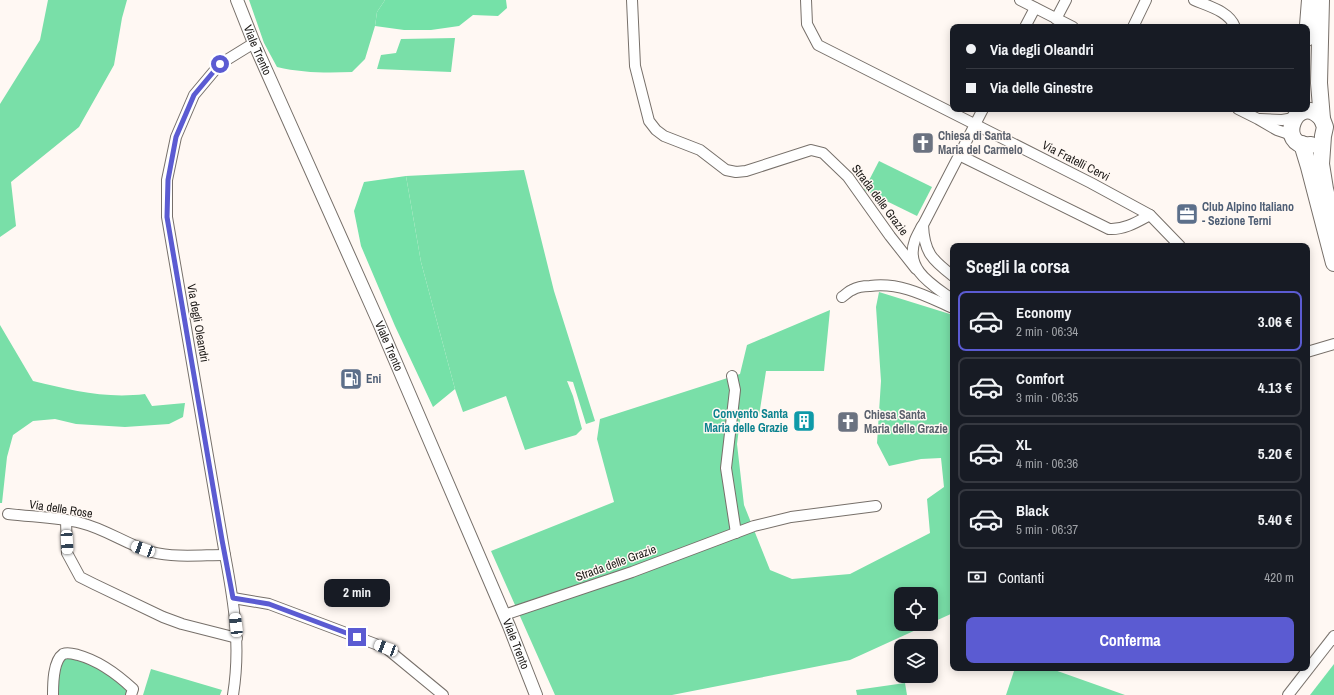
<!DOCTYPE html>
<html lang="it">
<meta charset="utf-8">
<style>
body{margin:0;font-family:"Archivo Narrow",sans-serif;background:#242831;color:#f1f3f6;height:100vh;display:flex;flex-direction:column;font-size:15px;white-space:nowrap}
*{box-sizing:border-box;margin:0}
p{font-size:13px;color:#9ea1a6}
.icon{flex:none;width:22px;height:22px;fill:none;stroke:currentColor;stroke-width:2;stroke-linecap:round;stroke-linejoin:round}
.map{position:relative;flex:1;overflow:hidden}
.sheet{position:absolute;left:950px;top:243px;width:360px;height:428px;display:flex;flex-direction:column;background:#171b24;border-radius:8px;box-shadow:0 2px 10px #0003}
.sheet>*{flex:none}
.hud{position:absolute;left:950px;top:24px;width:360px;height:88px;border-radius:8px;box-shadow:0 2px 10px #0003;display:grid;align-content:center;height:88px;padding:0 16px;background:#171b24}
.buttons{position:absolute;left:894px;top:587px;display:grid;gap:8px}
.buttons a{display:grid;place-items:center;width:44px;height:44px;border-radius:8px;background:#171b24;box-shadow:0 2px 10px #0003;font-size:20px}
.end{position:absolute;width:18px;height:18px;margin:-9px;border:5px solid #5b5bd2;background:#fff;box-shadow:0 0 0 2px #fff}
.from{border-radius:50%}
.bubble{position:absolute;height:28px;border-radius:8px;background:#171b24;box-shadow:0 2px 10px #0003;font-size:13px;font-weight:800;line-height:28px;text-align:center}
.car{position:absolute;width:12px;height:24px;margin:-12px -6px;border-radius:5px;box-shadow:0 0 3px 1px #0007;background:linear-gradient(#fff 24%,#345 0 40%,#fff 0 76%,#345 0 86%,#fff 0)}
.hud b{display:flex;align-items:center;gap:14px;height:38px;font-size:15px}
.hud b+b{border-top:1px solid #363941}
.hud i{width:10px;height:10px;background:#f1f3f6}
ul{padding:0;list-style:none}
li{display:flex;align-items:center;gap:12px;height:60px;margin:0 8px 6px;padding:0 8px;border:2px solid #363941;border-radius:8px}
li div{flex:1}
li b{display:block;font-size:15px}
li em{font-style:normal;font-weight:800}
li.selected{border-color:#5b5bd2}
li>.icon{width:36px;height:36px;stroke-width:1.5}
h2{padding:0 16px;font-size:18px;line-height:48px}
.pay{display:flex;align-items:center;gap:10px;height:44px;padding:0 16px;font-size:15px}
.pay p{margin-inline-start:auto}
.primary-button{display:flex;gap:8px;margin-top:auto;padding:8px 16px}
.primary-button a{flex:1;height:46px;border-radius:8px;background:#5b5bd2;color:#fff;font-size:16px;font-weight:800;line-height:46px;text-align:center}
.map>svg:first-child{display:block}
.green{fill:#79dfa8}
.forest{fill:#75e1a8}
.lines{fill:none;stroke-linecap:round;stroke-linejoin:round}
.minor-casing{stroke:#77706a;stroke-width:12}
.tertiary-casing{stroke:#77706a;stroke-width:14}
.primary-casing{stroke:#77706a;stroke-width:18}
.minor{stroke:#fff;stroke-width:10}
.tertiary{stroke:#fff;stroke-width:12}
.primary{stroke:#fff;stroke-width:16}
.route{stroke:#5b5bd2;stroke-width:5}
.labels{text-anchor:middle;stroke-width:3;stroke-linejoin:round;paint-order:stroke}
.street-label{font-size:12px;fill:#1c1917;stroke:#fff8f3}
.worship-label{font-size:12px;font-weight:bold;fill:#5b616d;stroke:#fff8f3;text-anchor:start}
.service-label{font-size:12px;font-weight:bold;fill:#4e5e75;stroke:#fff8f3;text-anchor:start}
.culture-label{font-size:12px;font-weight:bold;fill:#0d838f;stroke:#fff8f3;text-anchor:end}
</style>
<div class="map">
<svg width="1334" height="695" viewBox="0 0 1334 695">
<rect width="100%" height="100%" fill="#fff8f3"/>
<g class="green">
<path d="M48 0H127L122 18 114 65 79 127 11 182 16 226 0 237V104L40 40Z"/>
<path d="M249 0H385L377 12 375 26 365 59 352 72C327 73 302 73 277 67L264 43Z"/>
<path d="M455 38 451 72 377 69 381 55 396 53 401 39Z"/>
<path d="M879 161 932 187 917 216 864 190Z"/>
<path d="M524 170 554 291 595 421 586 424 573 382 567 381 573 396 582 429 576 435 525 450 506 396 463 412 455 389 421 262 406 176Z"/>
<path d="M879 292 953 315V613L931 623V594H901V624H929L850 660 672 695H555L491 551 614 502 597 439 600 419 740 374 747 345 830 310 824 371H766L759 416 741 413 737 444 744 505 770 570 792 579 850 574 930 533 927 499 944 487 941 458 921 459 889 466 877 443 881 381 876 307Z"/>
<path d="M0 325 33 381C71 390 105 399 145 394L152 406 185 403 183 417 169 424 125 427 76 424 55 419 33 421 13 435 7 457 2 503H0Z"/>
<path d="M70 653 92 663 130 690 127 695H56L59 665Z"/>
<path d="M1015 668H1049L1125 695H1006Z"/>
<path d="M151 669 222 690 220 695H143Z"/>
<path d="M905 683 907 695H857L856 690Z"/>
</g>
<g class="forest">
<path d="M385 0H506L507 8 498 16 473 15 459 26 431 30H404L375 26 377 12Z"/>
<path d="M406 176 421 262 455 389 433 407 395 326 361 246 354 211 364 182Z"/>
<path d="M1334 664V695H1310Z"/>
</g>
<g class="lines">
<g class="minor-casing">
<g id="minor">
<path d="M632 0 635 66 649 121 656 130 664 136 700 150 726 170 736 172 746 171 811 150 823 153 848 177 890 236 916 269"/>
<path d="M806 0 807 24 818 45 1091 183 1150 215 1180 246"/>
<path d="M1020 0 1073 27"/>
<path d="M1194 0C1208 6 1229 11 1235 27"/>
<path d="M1056 19 1066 0"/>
<path d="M1025 27 1035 8"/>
<path d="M1133 27 1146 0"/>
<path d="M1238 109 1258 119 1277 130 1292 135"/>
<path d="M1260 119 1282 120 1294 118"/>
<path d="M959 155 1109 229C1124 230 1137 222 1150 215"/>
<path d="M922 226C920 230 917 235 915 240 904 270 933 285 953 300"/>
<path d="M953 276C932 260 924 252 923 225L983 109"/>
<path d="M842 297C845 295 849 291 852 290 857 287 865 286 870 286 901 282 926 296 953 308"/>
<path d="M1307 352 1334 344"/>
<path d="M732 376 735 390 726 468 736 533"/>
<path d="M8 514C32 517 58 517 81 523 106 529 127 545 152 552 175 558 201 555 225 555"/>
<path d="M66 520 67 553 80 577 94 584 163 617 182 624 237 638"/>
<path d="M233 598 269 604 386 648 443 695"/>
<path d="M504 615 632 572 754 526 791 517 876 506"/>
<path d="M53 695C53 684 53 661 63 654 68 652 74 654 78 655 100 661 117 674 133 689L131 695"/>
<path d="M233 695C241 646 234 603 225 555L167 217V180L176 137 194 95 220 64 254 43"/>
<path d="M1288 695 1334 636"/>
</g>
</g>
<g class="tertiary-casing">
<g id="tertiary">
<path id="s1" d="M237 0 254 43 379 323 509 626 536 695"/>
</g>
</g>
<g class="primary-casing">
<g id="primary">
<path d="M1321 0 1319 83 1322 119 1325 127 1323 136 1321 164 1325 189 1334 224"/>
<path d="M1307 38 1310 0"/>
<path d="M1302 144 1309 167 1334 263"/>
<path d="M1311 145C1274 149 1296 89 1322 119"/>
</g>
</g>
<use href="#minor" class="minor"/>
<use href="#tertiary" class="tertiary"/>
<use href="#primary" class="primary"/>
</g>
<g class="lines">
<path class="route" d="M220 64 194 95 176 137 168 180 167 217 222 540 233 598 269 604 357 637"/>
</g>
<defs>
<g id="church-square" transform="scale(1.15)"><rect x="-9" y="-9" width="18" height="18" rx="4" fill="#6b7280" stroke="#fff8f3"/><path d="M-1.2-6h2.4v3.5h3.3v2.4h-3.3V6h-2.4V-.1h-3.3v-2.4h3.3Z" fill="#fff"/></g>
<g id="office-square" transform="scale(1.15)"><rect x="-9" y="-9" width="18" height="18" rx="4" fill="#5c6f8a" stroke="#fff8f3"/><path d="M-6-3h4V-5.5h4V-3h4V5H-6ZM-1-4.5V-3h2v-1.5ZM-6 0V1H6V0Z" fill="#fff"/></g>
<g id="fuel-square" transform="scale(1.15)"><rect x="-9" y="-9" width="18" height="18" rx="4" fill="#5c6f8a" stroke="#fff8f3"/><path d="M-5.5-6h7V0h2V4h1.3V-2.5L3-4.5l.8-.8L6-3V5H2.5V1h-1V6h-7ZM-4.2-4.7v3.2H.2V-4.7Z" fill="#fff"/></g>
<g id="building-square" transform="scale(1.15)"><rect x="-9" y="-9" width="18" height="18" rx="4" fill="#0f9aa8" stroke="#fff8f3"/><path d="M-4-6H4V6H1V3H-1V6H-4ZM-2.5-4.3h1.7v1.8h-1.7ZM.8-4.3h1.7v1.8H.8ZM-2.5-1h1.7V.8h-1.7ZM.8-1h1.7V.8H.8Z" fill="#fff"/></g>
</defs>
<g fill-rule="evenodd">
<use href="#church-square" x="923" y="143"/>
<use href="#office-square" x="1187" y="214"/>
<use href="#fuel-square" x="351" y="379"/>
<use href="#building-square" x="804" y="421"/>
<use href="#church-square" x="848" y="422"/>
</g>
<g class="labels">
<g class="street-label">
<text dy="4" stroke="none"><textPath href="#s1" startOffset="54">Viale Trento</textPath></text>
<text transform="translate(1076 161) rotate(27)" y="4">Via Fratelli Cervi</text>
<text transform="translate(880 200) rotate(53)" y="4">Strada delle Grazie</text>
<text transform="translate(198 323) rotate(80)" y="4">Via degli Oleandri</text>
<text dy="4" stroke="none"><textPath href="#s1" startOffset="378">Viale Trento</textPath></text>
<text transform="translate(61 509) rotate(9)" y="4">Via delle Rose</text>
<text transform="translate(616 563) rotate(-20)" y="4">Strada delle Grazie</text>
<text dy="4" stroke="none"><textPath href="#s1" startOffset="702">Viale Trento</textPath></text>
</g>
<g class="worship-label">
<text x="938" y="140">Chiesa di Santa<tspan x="938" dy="14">Maria del Carmelo</tspan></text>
<text x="864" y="419">Chiesa Santa<tspan x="864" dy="14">Maria delle Grazie</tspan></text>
</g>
<g class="service-label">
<text x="1202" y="211">Club Alpino Italiano<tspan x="1202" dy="14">- Sezione Terni</tspan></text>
<text x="366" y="383">Eni</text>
</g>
<g class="culture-label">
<text x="788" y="418">Convento Santa<tspan x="788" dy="14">Maria delle Grazie</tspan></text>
</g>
</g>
</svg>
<div class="buttons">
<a><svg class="icon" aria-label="locate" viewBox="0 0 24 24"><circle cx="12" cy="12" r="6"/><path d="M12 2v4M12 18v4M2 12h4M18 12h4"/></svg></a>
<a><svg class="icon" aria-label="layers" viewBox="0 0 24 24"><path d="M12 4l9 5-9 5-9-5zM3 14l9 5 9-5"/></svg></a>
</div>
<i class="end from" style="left:220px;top:64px"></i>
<i class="end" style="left:357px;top:637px"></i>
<div class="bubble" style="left:324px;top:579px;width:66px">2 min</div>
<i class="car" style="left:67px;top:542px;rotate:177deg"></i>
<i class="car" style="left:143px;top:549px;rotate:290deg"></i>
<i class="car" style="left:236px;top:625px;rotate:354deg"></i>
<i class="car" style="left:386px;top:648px;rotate:291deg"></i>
<div class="hud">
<b><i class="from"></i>Via degli Oleandri</b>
<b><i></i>Via delle Ginestre</b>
</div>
<section class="sheet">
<h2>Scegli la corsa</h2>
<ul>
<li class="selected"><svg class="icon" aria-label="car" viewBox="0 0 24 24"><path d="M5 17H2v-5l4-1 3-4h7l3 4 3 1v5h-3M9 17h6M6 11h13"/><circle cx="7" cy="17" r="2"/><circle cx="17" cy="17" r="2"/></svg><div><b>Economy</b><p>2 min · 06:34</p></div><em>3.06 €</em></li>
<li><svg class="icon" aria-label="car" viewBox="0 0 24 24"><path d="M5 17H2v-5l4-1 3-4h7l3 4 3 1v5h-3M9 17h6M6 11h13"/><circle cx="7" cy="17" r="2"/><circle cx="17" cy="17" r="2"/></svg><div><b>Comfort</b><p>3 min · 06:35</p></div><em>4.13 €</em></li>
<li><svg class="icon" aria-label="car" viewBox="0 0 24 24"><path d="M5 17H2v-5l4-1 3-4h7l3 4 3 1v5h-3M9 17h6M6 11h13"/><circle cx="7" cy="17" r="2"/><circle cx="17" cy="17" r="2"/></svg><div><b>XL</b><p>4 min · 06:36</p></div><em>5.20 €</em></li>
<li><svg class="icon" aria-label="car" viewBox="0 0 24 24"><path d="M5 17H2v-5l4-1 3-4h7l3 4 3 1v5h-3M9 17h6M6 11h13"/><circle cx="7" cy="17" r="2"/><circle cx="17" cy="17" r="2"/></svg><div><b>Black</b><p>5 min · 06:37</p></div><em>5.40 €</em></li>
</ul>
<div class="pay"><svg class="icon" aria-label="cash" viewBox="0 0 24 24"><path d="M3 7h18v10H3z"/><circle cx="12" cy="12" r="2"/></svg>Contanti<p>420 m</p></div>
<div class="primary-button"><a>Conferma</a></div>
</section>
</div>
